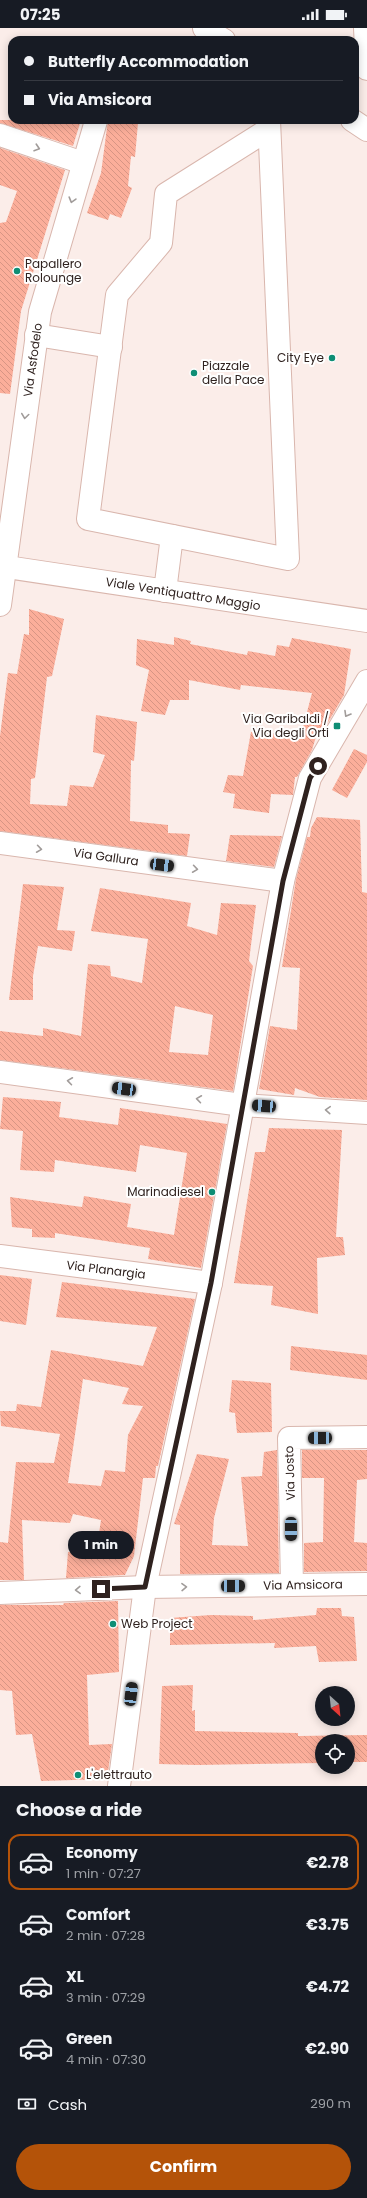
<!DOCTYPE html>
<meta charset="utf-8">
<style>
body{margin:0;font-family:Poppins,sans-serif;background:#242831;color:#f1f3f6;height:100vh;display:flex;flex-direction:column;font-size:15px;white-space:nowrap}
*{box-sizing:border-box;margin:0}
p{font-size:13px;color:#9ea1a6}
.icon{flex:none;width:22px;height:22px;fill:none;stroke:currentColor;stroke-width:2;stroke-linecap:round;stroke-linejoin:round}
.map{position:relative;height:1758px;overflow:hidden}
.drawer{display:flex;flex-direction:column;background:#171b24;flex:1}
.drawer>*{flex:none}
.banner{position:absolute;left:8px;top:8px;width:351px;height:88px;border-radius:12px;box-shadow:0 2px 10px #0003;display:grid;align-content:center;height:88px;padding:0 16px;background:#171b24}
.needle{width:26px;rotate:153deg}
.buttons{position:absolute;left:315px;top:1658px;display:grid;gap:8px}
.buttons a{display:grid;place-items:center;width:40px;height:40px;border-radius:50%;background:#171b24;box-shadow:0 2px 10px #0003;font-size:20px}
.end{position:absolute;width:18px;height:18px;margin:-9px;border:5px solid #2f221f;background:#fff;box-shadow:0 0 0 2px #fff}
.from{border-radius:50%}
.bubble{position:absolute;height:28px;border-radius:14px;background:#171b24;box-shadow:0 2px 10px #0003;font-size:13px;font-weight:700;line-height:28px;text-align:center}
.car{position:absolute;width:12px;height:24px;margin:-12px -6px;border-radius:5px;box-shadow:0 0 3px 1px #0007;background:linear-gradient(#222 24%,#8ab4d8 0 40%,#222 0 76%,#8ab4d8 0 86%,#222 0)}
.banner b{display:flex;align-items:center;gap:14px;height:38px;font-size:15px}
.banner b+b{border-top:1px solid #363941}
.banner i{width:10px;height:10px;background:#f1f3f6}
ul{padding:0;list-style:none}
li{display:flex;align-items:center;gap:12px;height:56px;margin:0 8px 6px;padding:0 8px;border:2px solid transparent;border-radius:12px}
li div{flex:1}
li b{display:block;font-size:15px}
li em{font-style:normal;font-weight:700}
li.current{border-color:#b45309}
li>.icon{width:36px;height:36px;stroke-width:1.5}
h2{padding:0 16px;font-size:18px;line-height:48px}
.pay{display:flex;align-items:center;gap:10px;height:44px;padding:0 16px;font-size:15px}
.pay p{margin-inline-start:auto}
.primary-button{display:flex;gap:8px;margin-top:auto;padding:8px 16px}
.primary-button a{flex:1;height:46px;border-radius:24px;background:#b45309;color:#fff;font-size:16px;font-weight:700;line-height:46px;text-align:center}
.status{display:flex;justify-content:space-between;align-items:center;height:28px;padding:0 20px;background:#171b24;direction:ltr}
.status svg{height:11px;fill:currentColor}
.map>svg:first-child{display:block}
.building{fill:url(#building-back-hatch);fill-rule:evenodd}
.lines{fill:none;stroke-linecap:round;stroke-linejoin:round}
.minor-casing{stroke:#d9b6ad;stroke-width:24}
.major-casing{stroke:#d9b6ad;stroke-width:24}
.minor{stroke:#fff;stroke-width:22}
.major{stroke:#fff;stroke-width:22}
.oneway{stroke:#a19c9a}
.route{stroke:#2f221f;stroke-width:5}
.poi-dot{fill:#0e8e75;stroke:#fff;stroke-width:1.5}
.labels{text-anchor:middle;stroke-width:4;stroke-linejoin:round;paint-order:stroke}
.poi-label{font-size:12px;fill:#2f221f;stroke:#fff;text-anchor:start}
.street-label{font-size:12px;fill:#2f221f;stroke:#fff}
</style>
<div class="status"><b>07:25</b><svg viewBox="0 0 49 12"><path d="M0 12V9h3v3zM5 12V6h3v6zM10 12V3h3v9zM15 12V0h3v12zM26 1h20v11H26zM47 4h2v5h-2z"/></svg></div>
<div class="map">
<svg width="367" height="1758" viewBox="0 0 367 1758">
<defs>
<pattern id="building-back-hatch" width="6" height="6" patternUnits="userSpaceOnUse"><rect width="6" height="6" fill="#fbae9a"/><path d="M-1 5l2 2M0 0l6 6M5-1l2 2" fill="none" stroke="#d79584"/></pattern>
</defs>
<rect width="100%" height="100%" fill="#fbede9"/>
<g class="building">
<path d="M0 92H81L73 118 0 95Z"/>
<path d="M108 92 138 95 135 129 131 128 128 158 132 160 121 190 110 186 108 192 87 185 101 145Z"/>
<path d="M0 120 65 142 21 283 10 366 0 365V195L6 194 17 163 0 157Z"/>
<path d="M29 581 64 591 52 648 47 649 35 750 31 751 30 776 67 778 70 757 93 759 105 727 93 724 96 687 137 694 134 733 131 732 130 793 168 797V805L190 806 187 828 0 803V708L8 645 17 646 24 606 29 607Z"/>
<path d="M174 609 191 613 190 616 247 627 248 623 275 628 277 617 289 619 292 610 351 621 344 667 323 703 318 702 312 722 297 749H295L293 767 271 766 269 785 233 780 235 766 223 764 228 747 243 748 251 704 301 707 312 665 241 657 240 662 189 652V672H170L165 687 141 683 149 642 136 637 137 611 174 617Z"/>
<path d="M354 721 367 727V734L347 770 332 762Z"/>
<path d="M317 789 360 792 362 864 367 865V1072L320 1069 295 1060 294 1067 259 1061 270 998 297 1002 300 940 282 939 296 851 307 809H310L311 800Z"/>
<path d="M230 807 282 808 274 839 226 833Z"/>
<path d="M23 856 64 859 57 902 75 903 72 923 38 918 33 948V972H9Z"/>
<path d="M100 860 191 875 187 898 217 907 221 875 256 877 249 933 253 938 233 1063 0 1032V1003L43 1008V1000L81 1008 88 936 110 938 111 948 142 955 148 911 91 903ZM175 978 213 987 208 1027 169 1024Z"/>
<path d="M3 1069 61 1074 59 1089 118 1097 120 1080 227 1096 201 1240 148 1231 150 1220 55 1205V1210L32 1209V1201L12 1199 10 1169 82 1179 84 1168 131 1176 127 1199 174 1207 187 1125 140 1117 136 1144 55 1132 54 1144 20 1142 23 1103 0 1101Z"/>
<path d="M269 1100 342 1102 336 1209H343L345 1227 317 1230 318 1286 271 1277 273 1258 234 1255 255 1124H265Z"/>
<path d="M0 1247 32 1251 26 1297 0 1293Z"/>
<path d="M62 1254 195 1271 158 1438H156L155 1450H143L134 1528 125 1547 66 1550 68 1524 96 1525 101 1492 73 1486 70 1495 22 1492 24 1552H0V1514L8 1515 16 1434 54 1435 60 1406 1 1398 0 1383H16L17 1376 41 1379 51 1322 143 1338 157 1299 56 1289ZM83 1351 129 1360 122 1376 143 1378 128 1407 125 1444 105 1442 101 1458 68 1455Z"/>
<path d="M291 1318 367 1327V1352L290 1342Z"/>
<path d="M232 1352 271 1355 272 1404 237 1405 235 1385 229 1384Z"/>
<path d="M277 1422 279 1545 180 1546V1497L174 1496 197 1426 229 1431 214 1490 212 1517 248 1518 241 1449 262 1448 264 1424Z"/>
<path d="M302 1422H367V1451L357 1452 354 1514 367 1515V1543L304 1544V1515L323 1514 324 1450H302Z"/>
<path d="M118 1573 119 1644 87 1647 89 1717 112 1716 107 1751 41 1753 32 1706 16 1707 12 1663 0 1662V1577H63L64 1575Z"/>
<path d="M317 1580H341L342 1588 354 1589 357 1633 319 1634 316 1618 274 1620 275 1615 170 1617V1590L211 1587 253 1588V1592L316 1587Z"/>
<path d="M193 1657 192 1683 195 1682V1703L298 1705V1708L367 1707V1734H348V1713H322V1735L197 1737 159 1736 162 1658Z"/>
</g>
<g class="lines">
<g class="minor-casing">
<g id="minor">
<path d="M269 92 288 531 88 491 117 267 161 215 166 166 269 101"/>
<path d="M0 107 83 135"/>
<path d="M36 307 111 319"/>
<path d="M0 538 367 593"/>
<path d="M165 563 172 508"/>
<path d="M0 577 40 284 96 93"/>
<path d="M0 815 283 853"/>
<path d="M0 1044 242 1077 367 1085"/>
<path d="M0 1228 211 1255"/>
<path d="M292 1557 289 1410 367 1409"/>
<path d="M0 1565 145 1559 367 1556"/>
<path d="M119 1758 145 1559 211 1255 283 853 310 750 367 653"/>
</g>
</g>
<g class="major-casing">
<g id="major">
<path d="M204 0 224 12"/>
<path d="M365 0 367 41"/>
<path d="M352 92 367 102"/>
</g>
</g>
<use href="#minor" class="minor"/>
<use href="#major" class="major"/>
</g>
<defs><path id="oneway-chevron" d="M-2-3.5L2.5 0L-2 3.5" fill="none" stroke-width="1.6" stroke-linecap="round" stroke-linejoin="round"/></defs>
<g class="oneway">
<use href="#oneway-chevron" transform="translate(37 120) rotate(18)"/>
<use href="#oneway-chevron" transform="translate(72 172) rotate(106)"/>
<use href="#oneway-chevron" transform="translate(25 388) rotate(98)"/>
<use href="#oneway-chevron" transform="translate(347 686) rotate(120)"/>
<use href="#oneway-chevron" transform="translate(39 821) rotate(8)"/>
<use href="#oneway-chevron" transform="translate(195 841) rotate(8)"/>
<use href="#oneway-chevron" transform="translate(70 1053) rotate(-172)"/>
<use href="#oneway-chevron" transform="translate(199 1071) rotate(-172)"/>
<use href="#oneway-chevron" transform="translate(328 1082) rotate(-176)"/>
<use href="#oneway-chevron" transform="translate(184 1559) rotate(-1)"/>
<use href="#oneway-chevron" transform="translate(78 1562) rotate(178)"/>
</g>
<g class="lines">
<path class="route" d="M101 1561 145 1559 211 1255 283 853 310 750 318 738"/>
</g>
<g class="poi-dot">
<circle cx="17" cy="243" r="4"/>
<circle cx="332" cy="330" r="4"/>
<circle cx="194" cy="345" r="4"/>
<rect x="333" y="694" width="8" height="8" rx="2"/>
<circle cx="212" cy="1164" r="4"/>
<circle cx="113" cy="1596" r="4"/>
<circle cx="78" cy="1747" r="4"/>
</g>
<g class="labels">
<g class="poi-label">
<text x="25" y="240">Papallero<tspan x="25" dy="14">Rolounge</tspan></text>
<text x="324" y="334" text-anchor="end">City Eye</text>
<text x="202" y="342">Piazzale<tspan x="202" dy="14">della Pace</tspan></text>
<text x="329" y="695" text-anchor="end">Via Garibaldi /<tspan x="329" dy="14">Via degli Orti</tspan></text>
<text x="204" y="1168" text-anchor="end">Marinadiesel</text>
<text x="121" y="1600">Web Project</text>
<text x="86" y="1751">L'elettrauto</text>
</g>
<g class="street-label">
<text transform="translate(33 332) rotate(-82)" y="4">Via Asfodelo</text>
<text transform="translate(183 566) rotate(9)" y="4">Viale Ventiquattro Maggio</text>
<text transform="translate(106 829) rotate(8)" y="4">Via Gallura</text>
<text transform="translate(106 1242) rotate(7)" y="4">Via Planargia</text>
<text transform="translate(290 1445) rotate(-92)" y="4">Via Josto</text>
<text transform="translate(303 1557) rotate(-1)" y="4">Via Amsicora</text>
</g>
</g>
</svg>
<div class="buttons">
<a><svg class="needle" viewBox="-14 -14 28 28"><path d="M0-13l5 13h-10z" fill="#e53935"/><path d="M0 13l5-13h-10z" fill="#9ea1a6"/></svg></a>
<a><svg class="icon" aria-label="locate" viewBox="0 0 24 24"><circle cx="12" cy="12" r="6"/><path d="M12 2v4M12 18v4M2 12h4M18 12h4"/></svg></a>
</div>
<i class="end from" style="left:318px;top:738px"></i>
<i class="end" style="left:101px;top:1561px"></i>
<div class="bubble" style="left:68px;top:1503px;width:66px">1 min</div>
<i class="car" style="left:162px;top:837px;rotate:97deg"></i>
<i class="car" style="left:124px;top:1061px;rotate:278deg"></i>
<i class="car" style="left:264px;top:1078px;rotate:274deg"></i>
<i class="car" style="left:320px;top:1410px;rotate:269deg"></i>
<i class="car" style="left:291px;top:1501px;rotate:180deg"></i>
<i class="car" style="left:233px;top:1558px;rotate:89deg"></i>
<i class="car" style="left:131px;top:1666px;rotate:7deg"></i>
<div class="banner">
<b><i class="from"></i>Butterfly Accommodation</b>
<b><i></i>Via Amsicora</b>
</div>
</div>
<section class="drawer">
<h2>Choose a ride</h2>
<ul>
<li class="current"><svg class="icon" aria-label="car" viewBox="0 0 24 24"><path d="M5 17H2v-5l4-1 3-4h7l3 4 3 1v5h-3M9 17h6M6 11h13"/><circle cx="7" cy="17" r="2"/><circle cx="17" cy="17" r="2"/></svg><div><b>Economy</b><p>1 min · 07:27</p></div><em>€2.78</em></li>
<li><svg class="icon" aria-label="car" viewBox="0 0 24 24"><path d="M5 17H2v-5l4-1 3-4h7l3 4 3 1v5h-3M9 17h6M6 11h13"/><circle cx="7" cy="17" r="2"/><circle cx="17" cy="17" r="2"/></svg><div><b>Comfort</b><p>2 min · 07:28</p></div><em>€3.75</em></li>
<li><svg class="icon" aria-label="car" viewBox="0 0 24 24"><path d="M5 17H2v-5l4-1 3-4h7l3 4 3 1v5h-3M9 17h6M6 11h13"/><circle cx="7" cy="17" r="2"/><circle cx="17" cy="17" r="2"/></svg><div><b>XL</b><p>3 min · 07:29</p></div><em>€4.72</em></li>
<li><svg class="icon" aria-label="car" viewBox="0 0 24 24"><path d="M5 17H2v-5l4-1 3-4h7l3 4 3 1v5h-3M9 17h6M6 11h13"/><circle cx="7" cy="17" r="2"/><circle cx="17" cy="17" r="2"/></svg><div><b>Green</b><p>4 min · 07:30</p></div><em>€2.90</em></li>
</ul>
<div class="pay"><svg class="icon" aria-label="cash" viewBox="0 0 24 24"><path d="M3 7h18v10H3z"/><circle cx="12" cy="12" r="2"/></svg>Cash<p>290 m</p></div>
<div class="primary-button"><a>Confirm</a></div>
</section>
